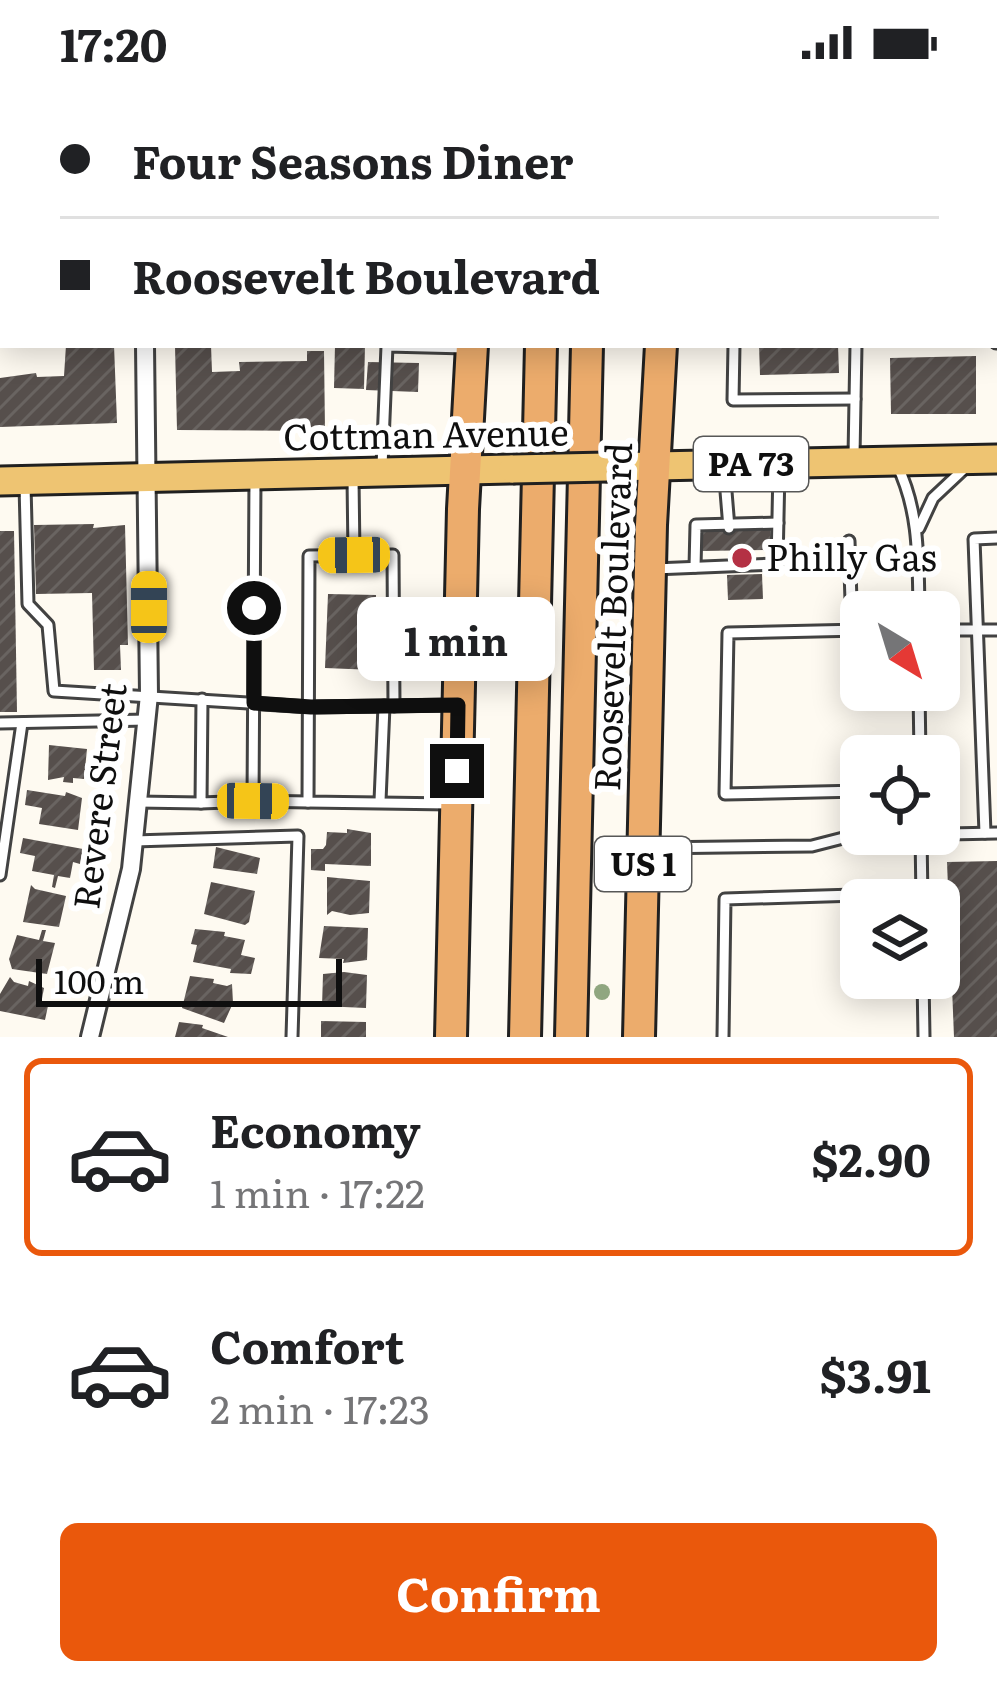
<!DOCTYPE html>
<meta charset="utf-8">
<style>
body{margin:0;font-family:Literata,serif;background:#f2f2f2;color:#202124;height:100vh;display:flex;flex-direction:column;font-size:45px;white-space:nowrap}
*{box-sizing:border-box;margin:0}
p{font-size:39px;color:#757577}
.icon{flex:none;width:66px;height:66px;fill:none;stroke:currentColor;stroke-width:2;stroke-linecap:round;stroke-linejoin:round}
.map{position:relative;height:953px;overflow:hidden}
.drawer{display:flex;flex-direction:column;background:#fff;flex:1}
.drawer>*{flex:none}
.banner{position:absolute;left:0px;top:0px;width:999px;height:264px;box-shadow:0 6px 30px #0003;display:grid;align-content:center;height:264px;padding:0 60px;background:#fff}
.needle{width:78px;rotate:142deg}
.buttons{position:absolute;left:840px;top:507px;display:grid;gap:24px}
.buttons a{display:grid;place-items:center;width:120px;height:120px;border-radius:18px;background:#fff;box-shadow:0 6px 30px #0003;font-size:60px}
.scale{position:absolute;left:36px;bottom:30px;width:306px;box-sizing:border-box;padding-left:12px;border:6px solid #0f0f0f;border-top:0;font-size:33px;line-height:42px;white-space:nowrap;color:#0f0f0f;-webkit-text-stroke:9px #fff;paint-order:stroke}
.end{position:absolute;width:54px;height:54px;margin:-27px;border:15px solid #0f0f0f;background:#fff;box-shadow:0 0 0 6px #fff}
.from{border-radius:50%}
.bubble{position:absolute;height:84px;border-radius:18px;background:#fff;box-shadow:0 6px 30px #0003;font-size:39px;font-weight:700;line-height:84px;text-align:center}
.car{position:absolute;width:36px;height:72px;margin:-36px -18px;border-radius:15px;box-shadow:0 0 9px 3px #0007;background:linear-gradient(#f5c518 24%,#345 0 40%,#f5c518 0 76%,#345 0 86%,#f5c518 0)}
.banner b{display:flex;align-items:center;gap:42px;height:114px;font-size:45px}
.banner b+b{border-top:3px solid #e0e0e0}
.banner i{width:30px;height:30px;background:#202124}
ul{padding:21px 0 0;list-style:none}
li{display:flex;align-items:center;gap:36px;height:198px;margin:0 24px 18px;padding:0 36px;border:6px solid transparent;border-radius:18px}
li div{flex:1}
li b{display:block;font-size:45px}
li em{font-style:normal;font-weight:700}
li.selected{border-color:#ea580c}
li>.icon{width:108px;height:108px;stroke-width:1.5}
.action{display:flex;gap:24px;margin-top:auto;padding:24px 60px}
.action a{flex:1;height:138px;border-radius:18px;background:#ea580c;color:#fff;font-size:48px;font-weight:700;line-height:138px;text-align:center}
.status{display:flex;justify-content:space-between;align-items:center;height:84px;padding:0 60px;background:#fff;direction:ltr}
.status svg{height:33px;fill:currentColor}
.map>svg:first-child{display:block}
.building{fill:url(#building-hatch)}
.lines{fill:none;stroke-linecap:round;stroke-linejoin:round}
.service-casing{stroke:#424242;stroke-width:15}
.minor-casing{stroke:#424242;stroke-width:22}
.primary-casing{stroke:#202020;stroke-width:33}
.trunk-casing{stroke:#202020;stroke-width:36}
.service{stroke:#fff;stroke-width:9}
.minor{stroke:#fff;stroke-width:16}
.primary{stroke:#eec472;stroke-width:27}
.trunk{stroke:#ecac6c;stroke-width:30}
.primary-bridge-casing{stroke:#202020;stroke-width:33;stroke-linecap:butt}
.primary-bridge{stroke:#eec472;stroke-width:27}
.tree{fill:#90a680}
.route{stroke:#0f0f0f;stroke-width:15}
.poi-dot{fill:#b43144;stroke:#fff;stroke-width:4.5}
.labels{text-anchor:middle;stroke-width:12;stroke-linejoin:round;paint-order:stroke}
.shield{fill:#fff;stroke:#575757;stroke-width:3}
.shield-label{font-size:33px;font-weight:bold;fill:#0f0f0f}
.street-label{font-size:36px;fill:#0f0f0f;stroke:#fff}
.poi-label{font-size:36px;fill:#0f0f0f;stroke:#fff;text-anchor:start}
</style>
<div class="status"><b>17:20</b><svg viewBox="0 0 49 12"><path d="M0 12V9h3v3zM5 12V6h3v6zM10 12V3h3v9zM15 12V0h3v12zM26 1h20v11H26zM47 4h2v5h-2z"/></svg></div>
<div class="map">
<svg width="997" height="953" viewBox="0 0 997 953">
<defs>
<pattern id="building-hatch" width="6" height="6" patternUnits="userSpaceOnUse" patternTransform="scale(3)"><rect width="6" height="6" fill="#564f4c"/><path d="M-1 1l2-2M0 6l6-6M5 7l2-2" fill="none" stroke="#696461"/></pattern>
</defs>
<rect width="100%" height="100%" fill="#fefaf1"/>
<g class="building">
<path d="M66 261H114L117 339 0 343V294L36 289 37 293 64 292Z"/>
<path d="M211 261 212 288 240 287 239 278 307 277V267H324L325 347 177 346 175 262Z"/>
<path d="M335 261H365L364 305 334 304Z"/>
<path d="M759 261H838L839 289 760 291Z"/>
<path d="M976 272V330H891L890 274Z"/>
<path d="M368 278 419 279 418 308 366 306Z"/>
<path d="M94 440 93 444 125 441 128 561H120L121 586H94L92 509 36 510 34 441Z"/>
<path d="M770 443 771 466 702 467 701 444Z"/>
<path d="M0 447H14L17 628H0Z"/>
<path d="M762 490 763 515 728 516 727 491Z"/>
<path d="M328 510 376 511 375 543H381V564L375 563 374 586 325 584Z"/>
<path d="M49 661 87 665 84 695 73 694V699L63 698 64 693 48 696Z"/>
<path d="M27 706 65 712 66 708 82 714 78 746 39 740 42 724 25 721Z"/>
<path d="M347 745 371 749V782L325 780V787L311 786V765H323L326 761 327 748 347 749Z"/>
<path d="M23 754 83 765 80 780 73 778 70 794 58 792 55 804 52 803 54 791 32 787 35 772 20 769Z"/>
<path d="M216 763 260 774 257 790 213 784Z"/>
<path d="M997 777V953H954L947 778Z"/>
<path d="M327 793 370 797 369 829 350 831 332 827 327 831Z"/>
<path d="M211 798 255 807 249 838 245 841 204 830Z"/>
<path d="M31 801 35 805 66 812 59 843 23 838Z"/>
<path d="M324 842 368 844 367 876 343 879 344 875 319 874Z"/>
<path d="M195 845 225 848 224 852 245 856 241 871 255 874 251 890 230 889 231 885 193 878 197 861 191 860Z"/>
<path d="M42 846H46L43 857 55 859 47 890 12 885 9 875 17 851 39 856Z"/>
<path d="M344 888 367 891 366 924 322 922 323 890Z"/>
<path d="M190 892 214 895 213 899 227 902 232 900 233 919 224 939 182 924Z"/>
<path d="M10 893 14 898 28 902 29 897 44 904 41 920 48 922 45 936 0 927V910Z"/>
<path d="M321 937 366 938V953H321Z"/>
<path d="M179 938 203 941 202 944 228 953H175Z"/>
</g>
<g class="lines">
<g class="service-casing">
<g id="service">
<path d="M887 0V3"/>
<path d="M244 3 335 0"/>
<path d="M906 3V0"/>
<path d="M0 96H3"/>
<path d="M0 247H3"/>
<path d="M996 259H997"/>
<path d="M734 261 733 316 855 315"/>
<path d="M854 372 856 261"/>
<path d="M897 381C920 428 918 477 919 528"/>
<path d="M382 382 387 262 466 264"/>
<path d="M724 383 729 444"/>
<path d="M353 394 354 471"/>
<path d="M255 395 253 717 308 718"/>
<path d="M25 401 28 520 48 541 54 607 311 623 453 621"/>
<path d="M919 444 933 414 966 383"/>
<path d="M849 457 852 546"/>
<path d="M695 483 696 441 778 439"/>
<path d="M654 485 777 480 779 385"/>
<path d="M861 546 728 549 725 710 861 707"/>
<path d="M939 546H997"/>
<path d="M919 606 920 672"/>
<path d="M202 615 201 719 253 717"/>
<path d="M394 622 393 471 309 472 308 718 451 720"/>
<path d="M0 639 147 636"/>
<path d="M380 717 384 622"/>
<path d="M138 718 201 719"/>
<path d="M985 749 974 455 997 454"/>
<path d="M921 750 922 816"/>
<path d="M134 757 298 752 292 953"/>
<path d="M650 764 812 762 851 752 997 749"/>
<path d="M0 791 22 639"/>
<path d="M923 894 924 953"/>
<path d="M723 953 725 815 922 809"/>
</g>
</g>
<g class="minor-casing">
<g id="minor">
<path d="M137 0V3"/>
<path d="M90 953 131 785 149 611 145 261"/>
</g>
</g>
<g class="primary-casing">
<g id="primary">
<path d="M607 383 997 375"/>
<path d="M0 397 513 385"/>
</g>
</g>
<g class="trunk-casing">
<g id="trunk">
<path d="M479 3V0"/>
<path d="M545 3V0"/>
<path d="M595 3V0"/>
<path d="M668 3V0"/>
<path d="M451 953 463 425 472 261"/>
<path d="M525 953 541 261"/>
<path d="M571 953 587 261"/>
<path d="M639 953 651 441 661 261"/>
</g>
</g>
<use href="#service" class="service"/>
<use href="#minor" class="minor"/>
<use href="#primary" class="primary"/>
<use href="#trunk" class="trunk"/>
<g class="primary-bridge-casing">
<path id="primary-bridge" d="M513 385 607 383"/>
</g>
<use href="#primary-bridge" class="primary-bridge"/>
</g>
<circle class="tree" cx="602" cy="908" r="8"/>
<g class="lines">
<path class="route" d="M254 524V619L311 623 458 621 457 687"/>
</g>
<circle class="poi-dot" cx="742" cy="474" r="12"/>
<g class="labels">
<g class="shield">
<rect x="694" y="353" width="114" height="54" rx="9"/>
<rect x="595" y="753" width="96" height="54" rx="9"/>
</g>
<g class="shield-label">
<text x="751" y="392">PA 73</text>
<text x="643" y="792">US 1</text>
</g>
<g class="street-label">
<text transform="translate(426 351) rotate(-1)" y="13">Cottman Avenue</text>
<text transform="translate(613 533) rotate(-88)" y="13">Roosevelt Boulevard</text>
<text transform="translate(100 712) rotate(-83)" y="13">Revere Street</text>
</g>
<g class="poi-label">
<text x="766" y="487">Philly Gas</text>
</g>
</g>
</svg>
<div class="buttons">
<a><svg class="needle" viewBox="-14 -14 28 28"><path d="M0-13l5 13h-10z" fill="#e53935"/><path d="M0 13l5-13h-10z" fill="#757577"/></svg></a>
<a><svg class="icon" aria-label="locate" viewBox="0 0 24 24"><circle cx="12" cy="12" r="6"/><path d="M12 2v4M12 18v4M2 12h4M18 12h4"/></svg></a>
<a><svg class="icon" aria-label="layers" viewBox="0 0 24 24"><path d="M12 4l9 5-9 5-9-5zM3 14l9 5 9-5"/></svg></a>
</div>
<div class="scale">100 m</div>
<i class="end from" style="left:254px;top:524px"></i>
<i class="end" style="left:457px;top:687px"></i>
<div class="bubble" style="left:357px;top:513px;width:198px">1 min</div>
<i class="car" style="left:354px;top:471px;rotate:269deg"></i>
<i class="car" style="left:149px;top:523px;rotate:0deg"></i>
<i class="car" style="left:253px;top:717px;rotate:91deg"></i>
<div class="banner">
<b><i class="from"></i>Four Seasons Diner</b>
<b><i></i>Roosevelt Boulevard</b>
</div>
</div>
<section class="drawer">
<ul>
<li class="selected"><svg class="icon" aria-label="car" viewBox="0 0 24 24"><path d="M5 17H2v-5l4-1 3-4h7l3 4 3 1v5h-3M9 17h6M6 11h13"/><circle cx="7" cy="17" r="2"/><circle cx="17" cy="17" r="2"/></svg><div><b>Economy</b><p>1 min · 17:22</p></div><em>$2.90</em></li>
<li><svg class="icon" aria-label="car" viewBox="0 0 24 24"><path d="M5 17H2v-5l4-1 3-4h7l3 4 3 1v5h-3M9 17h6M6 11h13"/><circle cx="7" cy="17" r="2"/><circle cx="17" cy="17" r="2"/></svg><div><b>Comfort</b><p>2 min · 17:23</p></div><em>$3.91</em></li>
</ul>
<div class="action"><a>Confirm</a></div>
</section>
